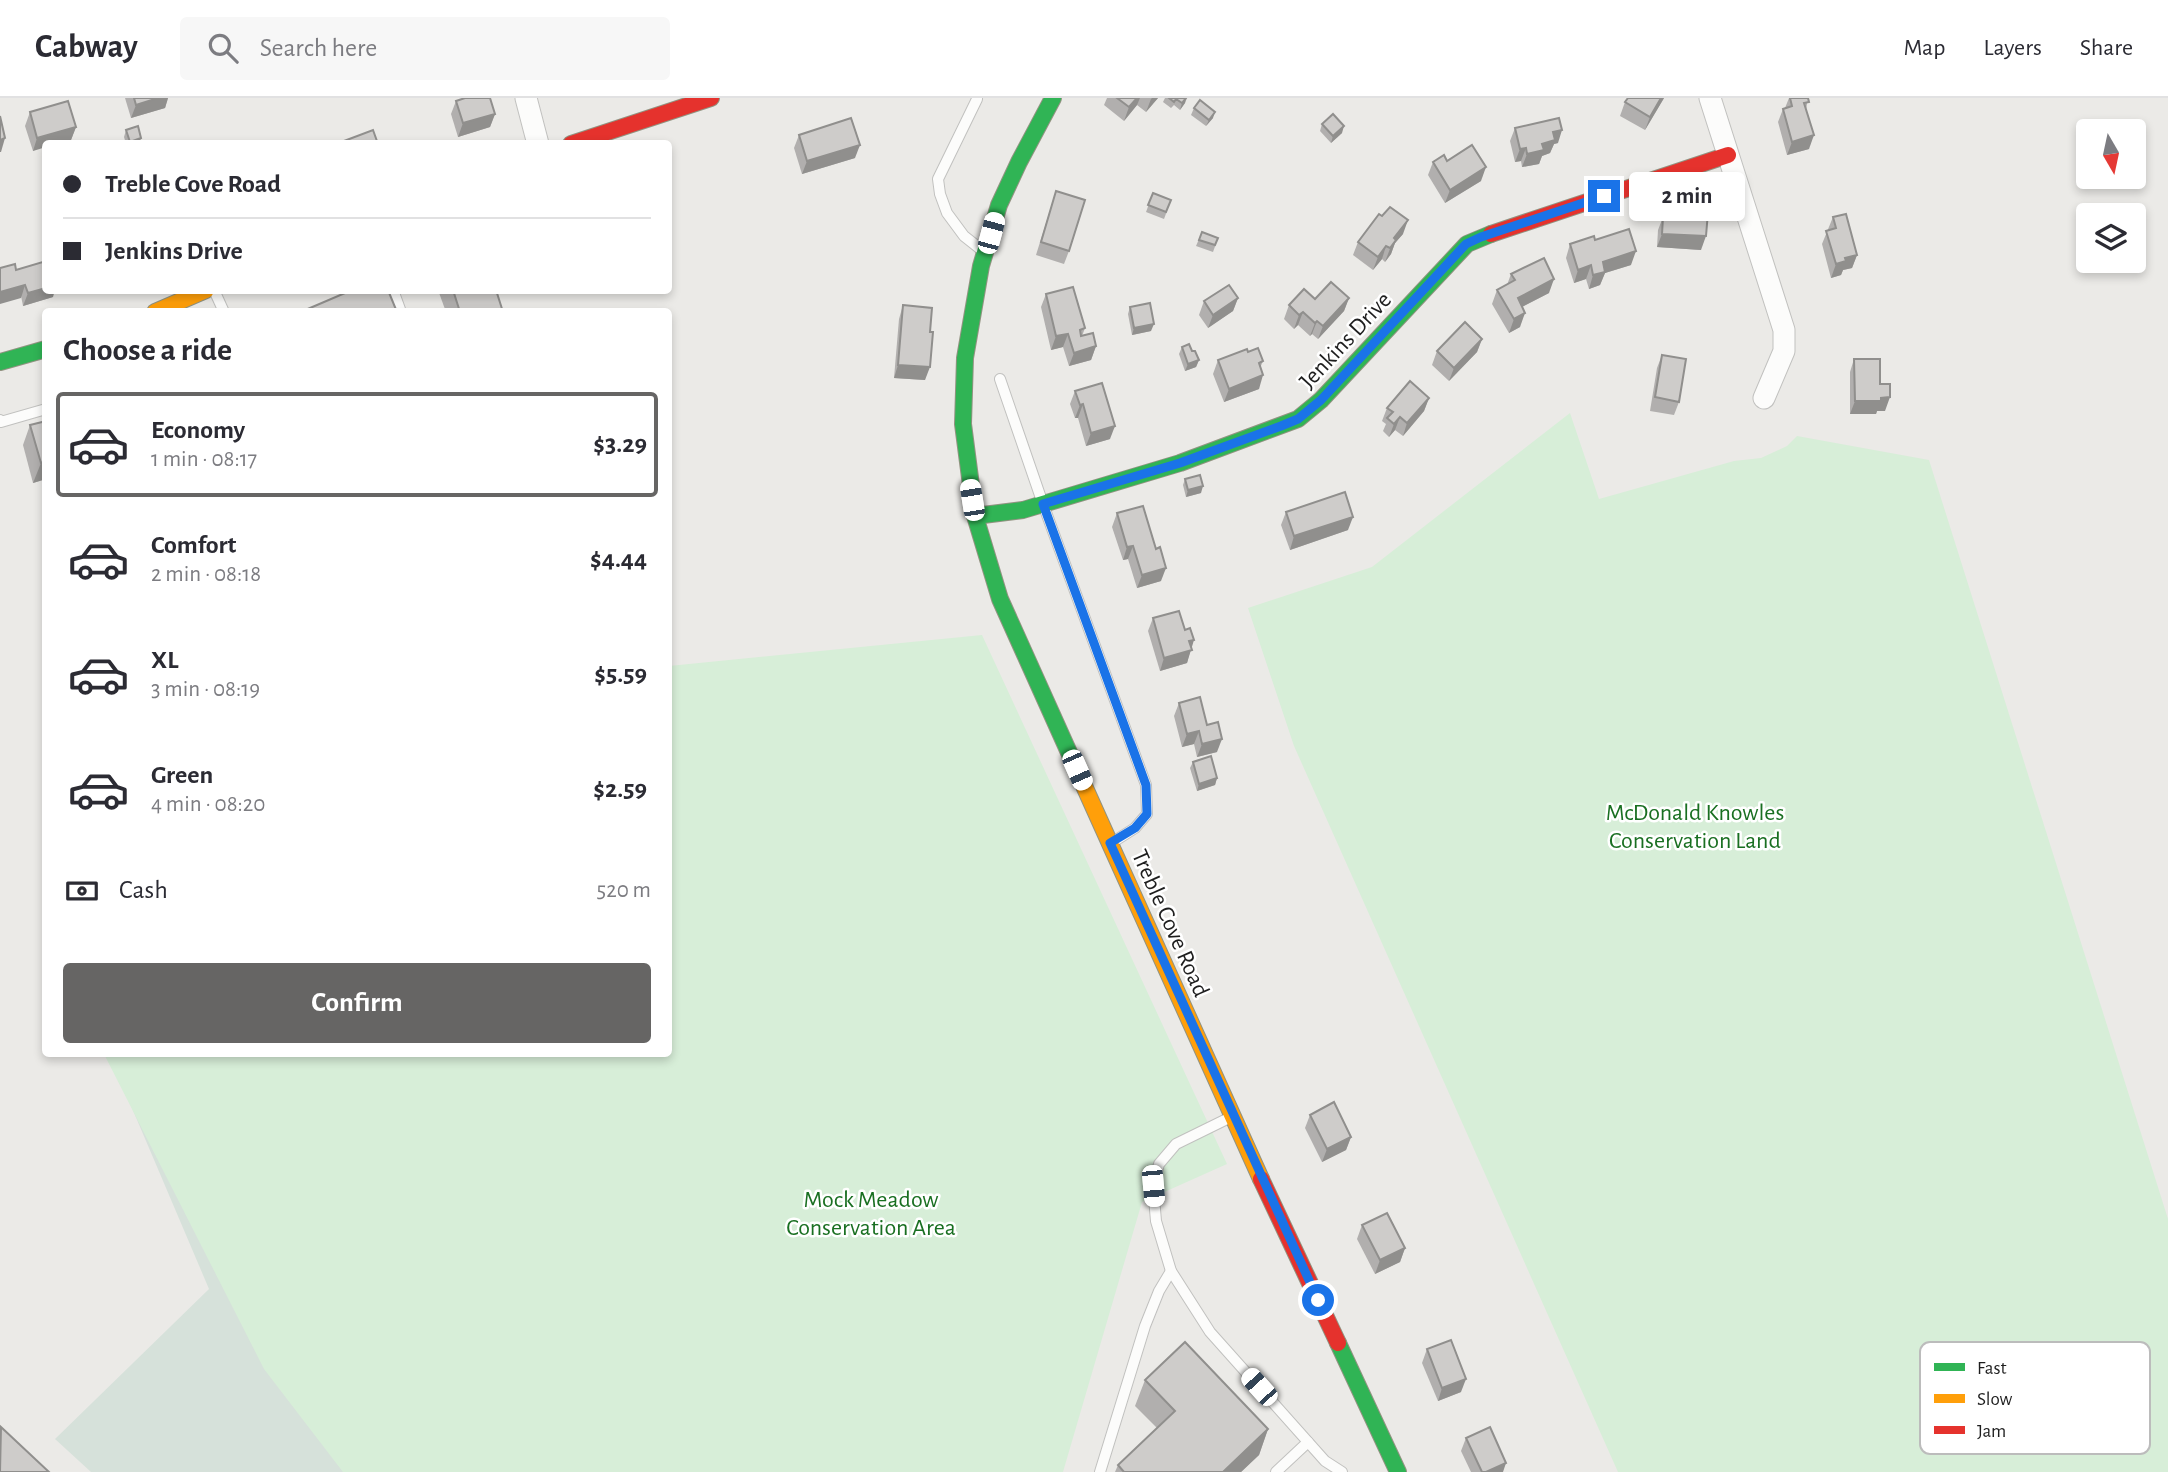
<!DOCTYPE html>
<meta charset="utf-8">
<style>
body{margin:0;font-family:"Alegreya Sans",sans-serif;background:#f7f7f7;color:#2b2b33;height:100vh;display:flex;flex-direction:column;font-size:26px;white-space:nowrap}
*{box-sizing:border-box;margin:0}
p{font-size:23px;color:#7c7c81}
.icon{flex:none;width:38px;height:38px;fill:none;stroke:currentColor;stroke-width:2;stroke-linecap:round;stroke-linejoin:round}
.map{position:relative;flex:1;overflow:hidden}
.details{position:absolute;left:42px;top:210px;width:630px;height:749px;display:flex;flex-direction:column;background:#fff;border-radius:7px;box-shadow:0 4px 10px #0003}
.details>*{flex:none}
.guide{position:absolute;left:42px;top:42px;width:630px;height:154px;border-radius:7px;box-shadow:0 4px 10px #0003;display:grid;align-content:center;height:154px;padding:0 21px;background:#fff}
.needle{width:46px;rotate:171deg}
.tools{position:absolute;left:2076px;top:21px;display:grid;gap:14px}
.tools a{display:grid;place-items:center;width:70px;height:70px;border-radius:7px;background:#fff;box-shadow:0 4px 10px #0003;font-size:35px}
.end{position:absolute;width:32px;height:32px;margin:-16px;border:9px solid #1a73e8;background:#fff;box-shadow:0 0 0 4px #fff}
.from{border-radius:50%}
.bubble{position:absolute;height:49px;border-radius:7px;background:#fff;box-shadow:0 4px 10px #0003;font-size:23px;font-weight:700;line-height:49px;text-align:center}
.car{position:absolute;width:21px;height:42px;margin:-21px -10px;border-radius:9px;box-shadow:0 0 5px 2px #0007;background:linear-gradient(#fff 24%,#345 0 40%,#fff 0 76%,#345 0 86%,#fff 0)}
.guide b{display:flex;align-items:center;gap:24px;height:66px;font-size:26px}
.guide b+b{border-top:2px solid #e1e1e2}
.guide i{width:18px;height:18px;background:#2b2b33}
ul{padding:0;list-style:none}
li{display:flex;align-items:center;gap:21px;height:105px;margin:0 14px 10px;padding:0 7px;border:4px solid transparent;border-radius:7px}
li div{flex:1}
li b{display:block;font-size:26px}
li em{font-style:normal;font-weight:700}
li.selected{border-color:#666564}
li>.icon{width:63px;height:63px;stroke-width:1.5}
h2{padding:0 21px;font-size:32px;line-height:84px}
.pay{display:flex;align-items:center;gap:18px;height:77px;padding:0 21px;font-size:26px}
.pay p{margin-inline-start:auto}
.action{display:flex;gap:14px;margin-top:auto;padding:14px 21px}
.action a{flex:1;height:80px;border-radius:7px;background:#666564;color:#fff;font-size:28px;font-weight:700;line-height:80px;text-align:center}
header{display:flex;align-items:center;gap:42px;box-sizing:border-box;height:98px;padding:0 35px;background:#fff;border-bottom:2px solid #e1e1e2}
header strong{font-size:33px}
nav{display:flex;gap:38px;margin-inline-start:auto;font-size:24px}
.search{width:490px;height:63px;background:#f7f7f7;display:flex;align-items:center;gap:18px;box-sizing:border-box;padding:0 24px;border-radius:7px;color:#7c7c81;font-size:26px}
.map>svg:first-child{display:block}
.wetland{fill:#d6e1da}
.park{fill:#d7eed8}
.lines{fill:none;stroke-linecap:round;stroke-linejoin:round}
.lane-casing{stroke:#c1c1bf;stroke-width:12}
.street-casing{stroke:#c1c1bf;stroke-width:23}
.fast-casing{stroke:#919381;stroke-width:18}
.slow-casing{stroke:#919381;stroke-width:18}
.jam-casing{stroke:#919381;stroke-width:18}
.lane{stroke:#fcfcfb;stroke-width:10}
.street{stroke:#fcfcfb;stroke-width:21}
.fast{stroke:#30b455;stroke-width:16}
.slow{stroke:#ff9f0a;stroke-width:16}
.jam{stroke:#e5322d;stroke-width:16}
.wall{fill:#b1afae}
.shaded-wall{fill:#908f8d}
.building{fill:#ceccca;stroke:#908f8d;stroke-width:2}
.route{stroke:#1a73e8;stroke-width:9}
.labels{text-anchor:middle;stroke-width:5;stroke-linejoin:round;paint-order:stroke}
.street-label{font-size:24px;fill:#1e1e1e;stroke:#fff}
.park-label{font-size:24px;fill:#196f21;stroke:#fff}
.key{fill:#fff;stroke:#bcbcbc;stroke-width:2}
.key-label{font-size:19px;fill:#1e1e1e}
</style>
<header>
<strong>Cabway</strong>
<div class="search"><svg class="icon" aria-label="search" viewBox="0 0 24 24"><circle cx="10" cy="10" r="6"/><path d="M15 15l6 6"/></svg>Search here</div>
<nav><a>Map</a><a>Layers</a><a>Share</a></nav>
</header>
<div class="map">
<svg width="2168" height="1374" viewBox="0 0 2168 1374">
<rect width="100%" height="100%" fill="#ebeae7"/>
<path class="wetland" d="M109 956 841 1374H91L55 1341 209 1191Z"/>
<g class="park">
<path d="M1570 315 1599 401 1734 363 1761 360 1787 348 1797 338 1929 362 2168 1121V1374H1618L1294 648 1248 510 1372 469Z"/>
<path d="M982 537 1227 1066 1142 1104 1063 1374H343L264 1271 104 956H668L669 568Z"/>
</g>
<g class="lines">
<g class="lane-casing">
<g id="lane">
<path d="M977 1 938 81 940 96 947 115 964 138 983 153"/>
<path d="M214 192 224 214"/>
<path d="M393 192 401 214"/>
<path d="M1000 281 1043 406 1146 687 1147 716 1135 730 1113 744"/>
<path d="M0 322 1 324 46 311"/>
<path d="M1231 1019 1176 1046 1159 1066 1153 1088 1156 1123 1171 1173 1210 1234 1325 1363 1342 1374"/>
<path d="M1100 1374 1145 1228 1159 1193 1171 1173"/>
<path d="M1276 1374 1308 1344"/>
</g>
</g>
<g class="street-casing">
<g id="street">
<path d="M526 0 538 46"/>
<path d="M1710 0 1784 232V253L1764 300"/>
</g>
</g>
<g class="fast-casing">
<g id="fast">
<path d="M1053 0 1019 64 999 107 981 168 965 260 963 326 975 418 1000 501 1080 679"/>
<path d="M0 264 46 251"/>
<path d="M975 418 1023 412 1180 365 1298 321 1321 302 1467 146 1491 136"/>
<path d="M1338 1245 1398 1374"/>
</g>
</g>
<g class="slow-casing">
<g id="slow">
<path d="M155 214 206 192"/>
<path d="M1080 679 1261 1081"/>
</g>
</g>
<g class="jam-casing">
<g id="jam">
<path d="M571 46 711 0"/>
<path d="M1491 136 1728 57"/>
<path d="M1261 1081 1338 1245"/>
</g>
</g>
<use href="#lane" class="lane"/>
<use href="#street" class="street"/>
<use href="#fast" class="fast"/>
<use href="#slow" class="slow"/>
<use href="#jam" class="jam"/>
</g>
<g class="wall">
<path d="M125 0H168L165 10 131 20Z"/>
<path d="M1107 0H1158L1146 14 1137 7 1124 23 1104 7Z"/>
<path d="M1165 0H1187L1185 5 1180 12 1174 7 1171 10 1163 4Z"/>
<path d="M1664 0 1645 32 1620 18 1625 4Z"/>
<path d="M1789 0H1808L1806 12 1809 51 1787 57 1778 24 1783 11 1785 10Z"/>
<path d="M456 3 495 16 490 29 458 39 451 16Z"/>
<path d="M1194 10 1213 20 1206 28 1191 17Z"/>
<path d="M30 14 76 29 71 42 59 46H46L33 53 25 28Z"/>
<path d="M1322 26 1342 35 1331 45 1320 33Z"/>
<path d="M1515 30 1558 45 1554 46 1550 55 1542 58 1539 66 1522 69 1521 63 1515 64 1510 43Z"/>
<path d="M126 32 139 46H126L124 39Z"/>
<path d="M799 37 855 60 802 76 794 50Z"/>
<path d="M1447 63 1481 83 1445 105 1428 77 1433 64Z"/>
<path d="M1056 93 1069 153 1064 166 1036 157Z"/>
<path d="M1153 95 1171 102 1164 121 1146 114Z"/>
<path d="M1674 112 1701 152 1657 149 1658 132 1663 119H1671Z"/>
<path d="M1833 119 1857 157 1852 170 1843 172 1841 177 1831 180 1822 146Z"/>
<path d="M1202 134 1218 140 1213 154 1196 148Z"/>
<path d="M1403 136 1395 145 1391 156 1385 164 1382 161 1373 172 1353 157 1358 144Z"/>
<path d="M1595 142 1631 167 1605 175 1600 187 1589 191 1586 181 1574 185 1566 160 1570 146Z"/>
<path d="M16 172 53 199 23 208Z"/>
<path d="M1511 176 1549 195 1522 209 1520 229 1509 235 1492 206 1497 192 1507 187Z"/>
<path d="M438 192H496L503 214H446Z"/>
<path d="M1046 196 1085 230 1082 238 1096 248 1091 262 1069 268 1063 249 1051 252 1041 209Z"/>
<path d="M1238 200 1233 213 1208 230 1199 217 1204 203Z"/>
<path d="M1349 200 1344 213 1318 241 1312 236 1310 238 1298 227 1294 231 1284 221 1289 207 1315 201Z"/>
<path d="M903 207 930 234 925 282 894 280 899 221Z"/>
<path d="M1130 209 1151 233 1132 237 1128 216Z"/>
<path d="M1482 241 1477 254 1449 283 1432 267 1437 253Z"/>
<path d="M1182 249 1192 253 1199 262 1196 269 1185 273 1179 256Z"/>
<path d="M1248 254 1263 263 1260 270 1259 291 1224 304 1213 276 1218 262Z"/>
<path d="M1662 257 1679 304 1674 317 1650 313 1657 270Z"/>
<path d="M1854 261 1880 286 1885 313H1877L1876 316H1850V274Z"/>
<path d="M1075 293 1110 341 1086 348 1078 320H1075L1070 306Z"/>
<path d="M1429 300 1424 313 1403 338 1395 332 1389 339 1383 333 1386 326 1382 323 1387 310Z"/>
<path d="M30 327 46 381 33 385 23 347Z"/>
<path d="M1185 381 1201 395 1186 399 1183 387Z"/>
<path d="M1286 414 1348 432 1290 452 1281 427Z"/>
<path d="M1117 415 1161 483 1137 490 1128 461 1123 462 1112 429Z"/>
<path d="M1153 520 1185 532 1191 550 1187 565 1160 573 1148 533Z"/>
<path d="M1179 605 1217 654 1197 659 1194 646 1182 649 1174 618Z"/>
<path d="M1193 664 1217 680 1215 687 1197 693 1190 670Z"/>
<path d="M1310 1017 1351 1039 1346 1052 1322 1064 1305 1030Z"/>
<path d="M1362 1127 1405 1150 1400 1164 1375 1176 1357 1141Z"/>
<path d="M1427 1251 1461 1294 1438 1303 1422 1265Z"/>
<path d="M1145 1282 1268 1331 1259 1357 1241 1374H1115L1118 1367 1157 1330 1135 1308Z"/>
<path d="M1466 1340 1503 1374H1471L1461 1353Z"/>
</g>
<g class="shaded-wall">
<path d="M158 0H168L165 10 131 20 136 7Z"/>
<path d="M1137 0H1140L1137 7 1124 23 1129 9Z"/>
<path d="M1152 0H1158L1146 14 1151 1Z"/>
<path d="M1186 0 1185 5 1180 12 1182 5Z"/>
<path d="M1661 0H1664L1645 32 1650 19Z"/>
<path d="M1215 14 1213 20 1206 28 1209 22Z"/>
<path d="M495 16 490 29 458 39 463 25Z"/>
<path d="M1344 28 1342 35 1331 45 1333 38Z"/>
<path d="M76 29 71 42 59 46H46V49L33 53 37 40Z"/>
<path d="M1562 32 1558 45 1554 46 1550 55 1542 58 1539 66 1522 69 1527 56 1542 46 1553 34Z"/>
<path d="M1814 37 1809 51 1787 57 1792 44Z"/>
<path d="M5 40 1 54H0V42Z"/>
<path d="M141 40 139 46H129L130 44Z"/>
<path d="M860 47 855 60 802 76 807 63Z"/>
<path d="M1526 50 1521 63 1515 64 1520 51Z"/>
<path d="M1486 69 1481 83 1445 105 1450 92Z"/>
<path d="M1408 122 1403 136 1395 145 1391 156 1385 164 1394 140Z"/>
<path d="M1662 136 1706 138 1701 152 1657 149Z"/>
<path d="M1386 148 1382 161 1373 172 1378 159Z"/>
<path d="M1636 153 1631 167 1605 175 1600 187 1589 191 1593 177 1603 164Z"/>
<path d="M1857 157 1852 170 1843 172 1841 177 1831 180 1836 166 1845 160Z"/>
<path d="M1591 167 1586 181 1574 185 1578 172Z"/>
<path d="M1554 181 1549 195 1514 213 1518 200Z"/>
<path d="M25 187 21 200 0 206V194Z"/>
<path d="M46 190V192H55L53 199 23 208 28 195Z"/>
<path d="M1238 200 1233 213 1208 230 1213 217Z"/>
<path d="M1349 200 1344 213 1318 241 1323 228Z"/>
<path d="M1303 214 1298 227 1294 231 1299 217Z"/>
<path d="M1525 215 1520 229 1509 235 1514 221Z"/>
<path d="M1317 223 1312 236 1310 238 1315 225Z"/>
<path d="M1154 226 1151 233 1132 237 1134 230Z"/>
<path d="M1068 236 1063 249 1051 252 1056 238Z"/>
<path d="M1482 241 1477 254 1449 283 1454 270Z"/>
<path d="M1096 248 1091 262 1069 268 1074 255Z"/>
<path d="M1199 262 1196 269 1185 273 1188 266Z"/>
<path d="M898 267 930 269 925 282 894 280Z"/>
<path d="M1263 277 1259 291 1224 304 1229 291Z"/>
<path d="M1890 299 1885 313H1877L1876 316H1850L1855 303Z"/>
<path d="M1429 300 1424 313 1403 338 1407 325Z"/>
<path d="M1083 306 1078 320H1075L1080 307Z"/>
<path d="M1400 319 1395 332 1389 339 1394 326Z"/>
<path d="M1115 328 1110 341 1086 348 1091 335Z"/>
<path d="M46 363V381L33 385 41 365Z"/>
<path d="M1203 388 1201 395 1186 399 1188 392Z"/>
<path d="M1353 419 1348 432 1290 452 1294 438Z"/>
<path d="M1133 448 1128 461 1123 462 1127 449Z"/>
<path d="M1166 470 1161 483 1137 490 1142 477Z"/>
<path d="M1194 542 1187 565 1160 573 1164 560 1189 543Z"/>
<path d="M1199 633 1194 646 1182 649 1187 636Z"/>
<path d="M1222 641 1217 654 1197 659 1202 646Z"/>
<path d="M1217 680 1215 687 1197 693 1199 686Z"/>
<path d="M1351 1039 1346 1052 1322 1064 1327 1051Z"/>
<path d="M1405 1150 1400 1164 1375 1176 1380 1162Z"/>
<path d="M1466 1281 1461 1294 1438 1303 1442 1290Z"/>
<path d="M1268 1331 1259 1357 1241 1374H1223Z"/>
<path d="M1506 1365 1503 1374H1486Z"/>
</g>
<g class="building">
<path d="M134 0H158L136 7Z"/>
<path d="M465 0H490L495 16 463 25 456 3Z"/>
<path d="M1117 0H1137L1129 9Z"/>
<path d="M1169 0H1186L1182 5 1176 1 1174 4Z"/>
<path d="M1628 0H1661L1650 19 1625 4Z"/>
<path d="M1790 0H1808L1809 4 1804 5 1814 37 1792 44 1783 11 1792 8Z"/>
<path d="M1200 2 1215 14 1209 22 1194 10Z"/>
<path d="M68 3 76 29 37 40 30 14Z"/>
<path d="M1333 16 1344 28 1333 38 1322 26Z"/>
<path d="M0 18 5 40 0 42Z"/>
<path d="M851 20 860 47 807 63 799 37Z"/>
<path d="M1559 20 1562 32 1553 34 1555 42 1542 46 1544 52 1527 56 1526 50 1520 51 1515 30Z"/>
<path d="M138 28 141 40 130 44 126 32Z"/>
<path d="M373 32 378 46H344V43Z"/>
<path d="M1472 47 1486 69 1450 92 1433 64 1444 57 1447 63Z"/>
<path d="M1056 93 1085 102 1069 153 1041 144Z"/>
<path d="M1153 95 1171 102 1166 114 1148 107Z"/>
<path d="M1390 109 1408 122 1394 140 1396 142 1390 150 1386 148 1378 159 1358 144 1379 116 1382 118Z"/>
<path d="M1674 112 1708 114 1706 138 1662 136 1663 119H1673Z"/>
<path d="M1846 116 1857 157 1845 160 1846 163 1836 166 1826 133 1836 130 1833 119Z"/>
<path d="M1629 131 1636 153 1603 164 1605 174 1593 177 1591 167 1578 172 1570 146 1594 138 1595 142Z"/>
<path d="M1202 134 1218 140 1215 147 1199 142Z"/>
<path d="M1544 160 1554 181 1518 200 1525 215 1514 221 1497 192 1515 182 1511 176Z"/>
<path d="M46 163V190L28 195 25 187 0 194V170L15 166 16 172Z"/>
<path d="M1331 184 1349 200 1323 228 1317 223 1315 225 1303 214 1299 217 1289 207 1304 191 1315 201Z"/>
<path d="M1229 187 1238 200 1213 217 1204 203Z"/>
<path d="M1073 189 1085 230 1080 232 1081 238 1093 235 1096 248 1074 255 1068 236 1056 238 1046 196Z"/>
<path d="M352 192H388L397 214H303V213Z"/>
<path d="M453 192H496L503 214H460Z"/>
<path d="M1150 205 1154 226 1134 230 1130 209Z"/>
<path d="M903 207 932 210 930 234H933L930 269 898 267Z"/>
<path d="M1465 224 1482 241 1454 270 1437 253Z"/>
<path d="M1189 246 1192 253H1195L1199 262 1188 266 1182 249Z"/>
<path d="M1258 250 1263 263 1259 265 1263 277 1229 291 1218 262 1247 251 1248 254Z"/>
<path d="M1662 257 1686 261 1679 304 1655 299Z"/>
<path d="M1854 261H1880V286H1890V299L1881 300V303H1855Z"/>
<path d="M1410 283 1429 300 1407 325 1400 319 1394 326 1387 320 1393 314 1387 310Z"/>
<path d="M1102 285 1115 328 1091 335 1083 306 1080 307 1075 293Z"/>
<path d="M46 323V363L41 365 30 327Z"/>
<path d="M1200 377 1203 388 1188 392 1185 381Z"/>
<path d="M1345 394 1353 419 1294 438 1286 414Z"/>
<path d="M1143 408 1156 451 1160 449 1166 470 1142 477 1133 448 1127 449 1117 415Z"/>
<path d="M1179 513 1185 532 1190 530 1194 542 1189 543 1192 552 1164 560 1153 520Z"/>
<path d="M1200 599 1207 627 1218 624 1222 641 1202 646 1199 633 1187 636 1179 605Z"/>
<path d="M1211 658 1217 680 1199 686 1193 664Z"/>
<path d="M1334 1004 1351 1039 1327 1051 1310 1017Z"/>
<path d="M1387 1115 1405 1150 1380 1162 1362 1127Z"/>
<path d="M1451 1242 1466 1281 1442 1290 1427 1251Z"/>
<path d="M1185 1244 1268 1331 1223 1374H1124L1118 1367 1175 1313 1145 1282Z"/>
<path d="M1 1329 49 1374H0Z"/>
<path d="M1490 1329 1506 1365 1486 1374H1482L1466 1340Z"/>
</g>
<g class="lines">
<path class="route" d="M1318 1202 1110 745 1135 730 1147 716 1146 687 1043 406 1180 365 1281 328 1298 321 1321 302 1466 146 1481 139 1604 98"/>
</g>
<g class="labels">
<g class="street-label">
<text transform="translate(1345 242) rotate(-47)" y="8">Jenkins Drive</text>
<text transform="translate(1171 825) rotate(66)" y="8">Treble Cove Road</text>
</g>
<g class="park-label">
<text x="1695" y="722">McDonald Knowles<tspan x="1695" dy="28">Conservation Land</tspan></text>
<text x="871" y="1109">Mock Meadow<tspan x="871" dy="28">Conservation Area</tspan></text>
</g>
</g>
<rect x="1920" y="1244" width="230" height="112" rx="10" class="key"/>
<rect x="1934" y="1265" width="31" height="8" fill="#30b455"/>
<rect x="1934" y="1296" width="31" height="9" fill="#ff9f0a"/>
<rect x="1934" y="1328" width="31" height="8" fill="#e5322d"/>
<g class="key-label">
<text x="1977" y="1276">Fast</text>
<text x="1977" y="1307">Slow</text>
<text x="1977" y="1339">Jam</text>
</g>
</svg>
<div class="tools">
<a><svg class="needle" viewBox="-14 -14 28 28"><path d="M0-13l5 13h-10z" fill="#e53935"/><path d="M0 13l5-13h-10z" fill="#7c7c81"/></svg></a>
<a><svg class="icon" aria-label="layers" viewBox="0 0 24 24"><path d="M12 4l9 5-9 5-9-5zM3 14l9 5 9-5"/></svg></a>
</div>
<i class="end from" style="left:1318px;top:1202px"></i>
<i class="end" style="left:1604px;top:98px"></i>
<div class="bubble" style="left:1629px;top:74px;width:116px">2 min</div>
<i class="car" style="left:991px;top:135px;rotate:15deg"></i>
<i class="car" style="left:972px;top:402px;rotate:351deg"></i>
<i class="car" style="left:1077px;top:672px;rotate:156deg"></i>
<i class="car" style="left:1153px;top:1088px;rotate:175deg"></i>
<i class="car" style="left:1259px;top:1289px;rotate:318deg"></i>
<div class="guide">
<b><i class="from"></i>Treble Cove Road</b>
<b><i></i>Jenkins Drive</b>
</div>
<section class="details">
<h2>Choose a ride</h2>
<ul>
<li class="selected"><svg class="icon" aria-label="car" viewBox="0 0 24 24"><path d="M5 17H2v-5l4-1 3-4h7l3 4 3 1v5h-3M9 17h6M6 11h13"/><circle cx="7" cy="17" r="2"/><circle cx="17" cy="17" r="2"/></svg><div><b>Economy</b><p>1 min · 08:17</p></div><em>$3.29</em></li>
<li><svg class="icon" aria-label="car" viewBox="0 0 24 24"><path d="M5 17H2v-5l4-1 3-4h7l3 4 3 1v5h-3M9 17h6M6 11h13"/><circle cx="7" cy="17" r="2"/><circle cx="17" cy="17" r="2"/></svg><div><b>Comfort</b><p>2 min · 08:18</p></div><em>$4.44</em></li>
<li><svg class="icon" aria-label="car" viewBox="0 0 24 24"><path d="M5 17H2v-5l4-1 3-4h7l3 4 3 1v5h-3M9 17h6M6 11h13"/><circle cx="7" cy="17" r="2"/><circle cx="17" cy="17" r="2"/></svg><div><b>XL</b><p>3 min · 08:19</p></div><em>$5.59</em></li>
<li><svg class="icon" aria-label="car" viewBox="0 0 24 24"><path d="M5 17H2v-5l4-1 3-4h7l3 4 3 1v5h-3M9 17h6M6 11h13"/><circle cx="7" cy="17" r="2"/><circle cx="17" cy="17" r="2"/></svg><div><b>Green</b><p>4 min · 08:20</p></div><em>$2.59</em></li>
</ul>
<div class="pay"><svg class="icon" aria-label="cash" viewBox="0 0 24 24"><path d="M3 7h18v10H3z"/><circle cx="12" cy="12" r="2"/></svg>Cash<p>520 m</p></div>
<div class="action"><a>Confirm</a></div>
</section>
</div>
